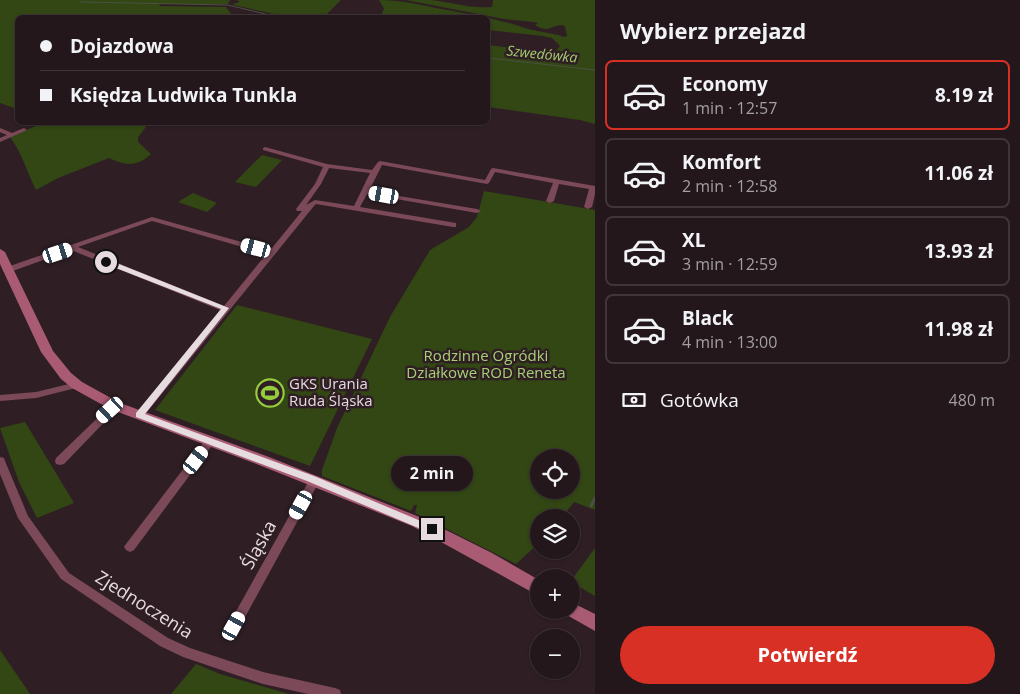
<!DOCTYPE html>
<html lang="pl">
<meta charset="utf-8">
<style>
body{margin:0;font-family:"Open Sans",sans-serif;background:#2b2024;color:#f1f3f6;height:100vh;display:flex;flex-direction:column;font-size:19px;white-space:nowrap}
*{box-sizing:border-box;margin:0}
p{font-size:16px;color:#a39fa3}
.icon{flex:none;width:28px;height:28px;fill:none;stroke:currentColor;stroke-width:2;stroke-linecap:round;stroke-linejoin:round}
.map{position:relative;flex:1;overflow:hidden}
.sheet{display:flex;flex-direction:column;background:#23171b;width:425px}
.sheet>*{flex:none}
.top-card{position:absolute;left:15px;top:15px;width:475px;height:110px;border-radius:8px;box-shadow:0 1px 4px #0004,0 0 0 1px #40363a;display:grid;align-content:center;height:110px;padding:0 25px;background:#23171b}
.buttons{position:absolute;left:530px;top:449px;display:grid;gap:10px}
.buttons a{display:grid;place-items:center;width:50px;height:50px;border-radius:50%;background:#23171b;box-shadow:0 1px 4px #0004,0 0 0 1px #40363a;font-size:25px}
.end{position:absolute;width:22px;height:22px;margin:-11px;border:6px solid #e6dbde;background:#111;box-shadow:0 0 0 2px #111}
.from{border-radius:50%}
.bubble{position:absolute;height:35px;border-radius:18px;background:#23171b;box-shadow:0 1px 4px #0004,0 0 0 1px #40363a;font-size:16px;font-weight:700;line-height:35px;text-align:center}
.car{position:absolute;width:15px;height:30px;margin:-15px -8px;border-radius:6px;box-shadow:0 0 4px 1px #0007;background:linear-gradient(#fff 24%,#345 0 40%,#fff 0 76%,#345 0 86%,#fff 0)}
.top-card b{display:flex;align-items:center;gap:18px;height:48px;font-size:19px}
.top-card b+b{border-top:1px solid #40363a}
.top-card i{width:12px;height:12px;background:#f1f3f6}
ul{padding:0;list-style:none}
li{display:flex;align-items:center;gap:15px;height:70px;margin:0 10px 8px;padding:0 15px;border:2px solid #40363a;border-radius:8px}
li div{flex:1}
li b{display:block;font-size:19px}
li em{font-style:normal;font-weight:700}
li.selected{border-color:#d93025}
li>.icon{width:45px;height:45px;stroke-width:1.5}
h2{padding:0 25px;font-size:22px;line-height:60px}
.pay{display:flex;align-items:center;gap:12px;height:55px;padding:0 25px;font-size:19px}
.pay p{margin-inline-start:auto}
.primary-button{display:flex;gap:10px;margin-top:auto;padding:10px 25px}
.primary-button a{flex:1;height:58px;border-radius:30px;background:#d93025;color:#fff;font-size:20px;font-weight:700;line-height:58px;text-align:center}
main{display:flex;flex:1;min-height:0}
.map>svg:first-child{display:block}
.green{fill:#324714;fill-rule:evenodd}
.lines{fill:none;stroke-linecap:round;stroke-linejoin:round}
.stream-far1{stroke:#4b5043;stroke-width:1}
.stream{stroke:#4b5043;stroke-width:3}
.street{fill:#7b4958;fill-rule:evenodd}
.secondary{fill:#aa5b74;fill-rule:evenodd}
.route{fill:#e6dbde}
.labels{text-anchor:middle;stroke-width:5;stroke-linejoin:round;paint-order:stroke}
.far-water-label{font-size:14px;font-style:italic;fill:#a5ce73;stroke:#2f1f24}
.park-label{font-size:15px;fill:#a7d075;stroke:#2f1f24}
.poi-label{font-size:15px;fill:#e6dbde;stroke:#2f1f24;text-anchor:start}
.near-street-label{font-size:18px;fill:#e6dbde;stroke:#2f1f24}
</style>
<main>
<div class="map">
<svg width="595" height="694" viewBox="0 0 595 694">
<rect width="100%" height="100%" fill="#2f1f24"/>
<g class="green">
<path d="M0 0H230L228 4H159L160 6 226 7 233 17 18 18 17 109 0 103Z"/>
<path d="M237 0H341L324 17H287L234 5 233 4 240 2Z"/>
<path d="M379 0C403 0 424 6 447 10 473 15 498 19 522 27 536 32 550 32 564 37L567 36 565 27 563 25C550 25 550 34 535 25L538 23 534 22 504 19 406 0C414 0 422 0 430 0 452 2 469 9 492 7L493 0H595V124L580 120 488 107V45L554 53 560 46 552 38 543 36 488 30V18L380 17 384 9Z"/>
<path d="M43 123H141L146 127 138 137V142L151 154C137 167 126 166 109 158L58 178 36 190C27 172 22 153 10 137Z"/>
<path d="M262 155 282 160 256 187 235 182Z"/>
<path d="M484 191 595 210V510L574 502 562 517 539 518V543L516 564 415 513 417 505H414L411 511 322 476V470L337 428 390 317 430 250 469 227 477 217ZM539 458H571V490H539Z"/>
<path d="M193 193 217 203 207 212 178 202Z"/>
<path d="M237 305 372 339 310 466 155 410Z"/>
<path d="M25 422 74 503 37 518 19 482 0 428Z"/>
<path d="M595 548V596L573 583V578Z"/>
<path d="M0 650 30 694H0Z"/>
<path d="M196 664 220 674 289 694H171Z"/>
</g>
<g class="lines">
<g class="stream-far1">
<path d="M80 2 228 5 282 18"/>
<path d="M488 58 595 70"/>
</g>
<path class="stream" d="M591 506 595 498"/>
<g class="street">
<path d="M0 128 12 133 24 128 27 130 0 142V138L7 135 0 132Z"/>
<path d="M265 147 327 164 372 170 378 162 380 161 485 180 491 169 493 168 595 186V194L592 207 588 209 584 207 589 189 559 184 554 201 550 203 546 201 553 183 495 172 489 183 487 184 382 165 369 191 477 209 481 211 477 213 367 194 360 207 456 223V227H453L322 205 316 204 314 206 143 417H137L135 415 137 413 220 310 71 250 10 272H4L3 270 4 268 152 217 256 246 272 248 302 211H297L296 209 315 184 323 167 263 150V148ZM329 168 370 173 354 206 315 200 306 205 321 184ZM152 221 253 250 268 252 224 306 78 247Z"/>
<path d="M77 382 82 385 80 387 36 398 0 401V395L36 392Z"/>
<path d="M115 403 118 404 120 406 118 408 64 464 60 465 56 464 55 461 56 458 112 404Z"/>
<path d="M210 437 213 438 215 441 213 444 134 550 130 552 126 550 124 547 126 544 207 438Z"/>
<path d="M0 457 4 458 5 461 28 516 69 573 168 638 190 648 263 672 335 688 340 690 341 694H308L263 684 183 657 160 646 61 579 18 518 0 474Z"/>
<path d="M315 476 319 477 320 480 238 630 234 631 230 630 228 626 230 622 311 477Z"/>
</g>
<g class="secondary">
<path d="M0 249 5 252 53 351 71 373 82 382 120 403 269 457 422 518 492 553 539 580V596L412 526 259 465 110 409 72 388 61 379 41 352 0 264Z"/>
<path d="M571 602 595 614V631L565 614 563 610H571Z"/>
</g>
</g>
<path class="route" d="M103 260H109L229 308 145 414 314 476 435 527V532H428L307 481 136 417V413L221 309 103 263Z"/>
<defs>
<g id="stadium-ring" transform="scale(1.4375)"><circle r="9.5" fill="#2f1f24" stroke="#94cc3c" stroke-width="1.5"/><path d="M0-5a6.5 5 0 1 0 0 10a6.5 5 0 1 0 0-10ZM-3.5-1.8h7v3.6h-7Z" fill="#94cc3c"/></g>
</defs>
<g fill-rule="evenodd">
<use href="#stadium-ring" x="270" y="393"/>
</g>
<g class="labels">
<g class="far-water-label">
<text transform="translate(542 54) rotate(6)" y="5">Szwedówka</text>
</g>
<g class="park-label">
<text x="486" y="361">Rodzinne Ogródki<tspan x="486" dy="17">Działkowe ROD Reneta</tspan></text>
</g>
<g class="poi-label">
<text x="289" y="389">GKS Urania<tspan x="289" dy="17">Ruda Śląska</tspan></text>
</g>
<g class="near-street-label">
<text transform="translate(259 545) rotate(-61)" y="6">Śląska</text>
<text transform="translate(144 605) rotate(32)" y="6">Zjednoczenia</text>
</g>
</g>
</svg>
<div class="buttons">
<a><svg class="icon" aria-label="locate" viewBox="0 0 24 24"><circle cx="12" cy="12" r="6"/><path d="M12 2v4M12 18v4M2 12h4M18 12h4"/></svg></a>
<a><svg class="icon" aria-label="layers" viewBox="0 0 24 24"><path d="M12 4l9 5-9 5-9-5zM3 14l9 5 9-5"/></svg></a>
<a>+</a>
<a>−</a>
</div>
<i class="end from" style="left:106px;top:262px"></i>
<i class="end" style="left:432px;top:529px"></i>
<div class="bubble" style="left:391px;top:456px;width:82px">2 min</div>
<i class="car" style="left:384px;top:195px;rotate:280deg"></i>
<i class="car" style="left:256px;top:248px;rotate:285deg"></i>
<i class="car" style="left:58px;top:253px;rotate:72deg"></i>
<i class="car" style="left:110px;top:410px;rotate:228deg"></i>
<i class="car" style="left:196px;top:460px;rotate:37deg"></i>
<i class="car" style="left:301px;top:505px;rotate:209deg"></i>
<i class="car" style="left:234px;top:626px;rotate:29deg"></i>
<div class="top-card">
<b><i class="from"></i>Dojazdowa</b>
<b><i></i>Księdza Ludwika Tunkla</b>
</div>
</div>
<section class="sheet">
<h2>Wybierz przejazd</h2>
<ul>
<li class="selected"><svg class="icon" aria-label="car" viewBox="0 0 24 24"><path d="M5 17H2v-5l4-1 3-4h7l3 4 3 1v5h-3M9 17h6M6 11h13"/><circle cx="7" cy="17" r="2"/><circle cx="17" cy="17" r="2"/></svg><div><b>Economy</b><p>1 min · 12:57</p></div><em>8.19 zł</em></li>
<li><svg class="icon" aria-label="car" viewBox="0 0 24 24"><path d="M5 17H2v-5l4-1 3-4h7l3 4 3 1v5h-3M9 17h6M6 11h13"/><circle cx="7" cy="17" r="2"/><circle cx="17" cy="17" r="2"/></svg><div><b>Komfort</b><p>2 min · 12:58</p></div><em>11.06 zł</em></li>
<li><svg class="icon" aria-label="car" viewBox="0 0 24 24"><path d="M5 17H2v-5l4-1 3-4h7l3 4 3 1v5h-3M9 17h6M6 11h13"/><circle cx="7" cy="17" r="2"/><circle cx="17" cy="17" r="2"/></svg><div><b>XL</b><p>3 min · 12:59</p></div><em>13.93 zł</em></li>
<li><svg class="icon" aria-label="car" viewBox="0 0 24 24"><path d="M5 17H2v-5l4-1 3-4h7l3 4 3 1v5h-3M9 17h6M6 11h13"/><circle cx="7" cy="17" r="2"/><circle cx="17" cy="17" r="2"/></svg><div><b>Black</b><p>4 min · 13:00</p></div><em>11.98 zł</em></li>
</ul>
<div class="pay"><svg class="icon" aria-label="cash" viewBox="0 0 24 24"><path d="M3 7h18v10H3z"/><circle cx="12" cy="12" r="2"/></svg>Gotówka<p>480 m</p></div>
<div class="primary-button"><a>Potwierdź</a></div>
</section>
</main>
